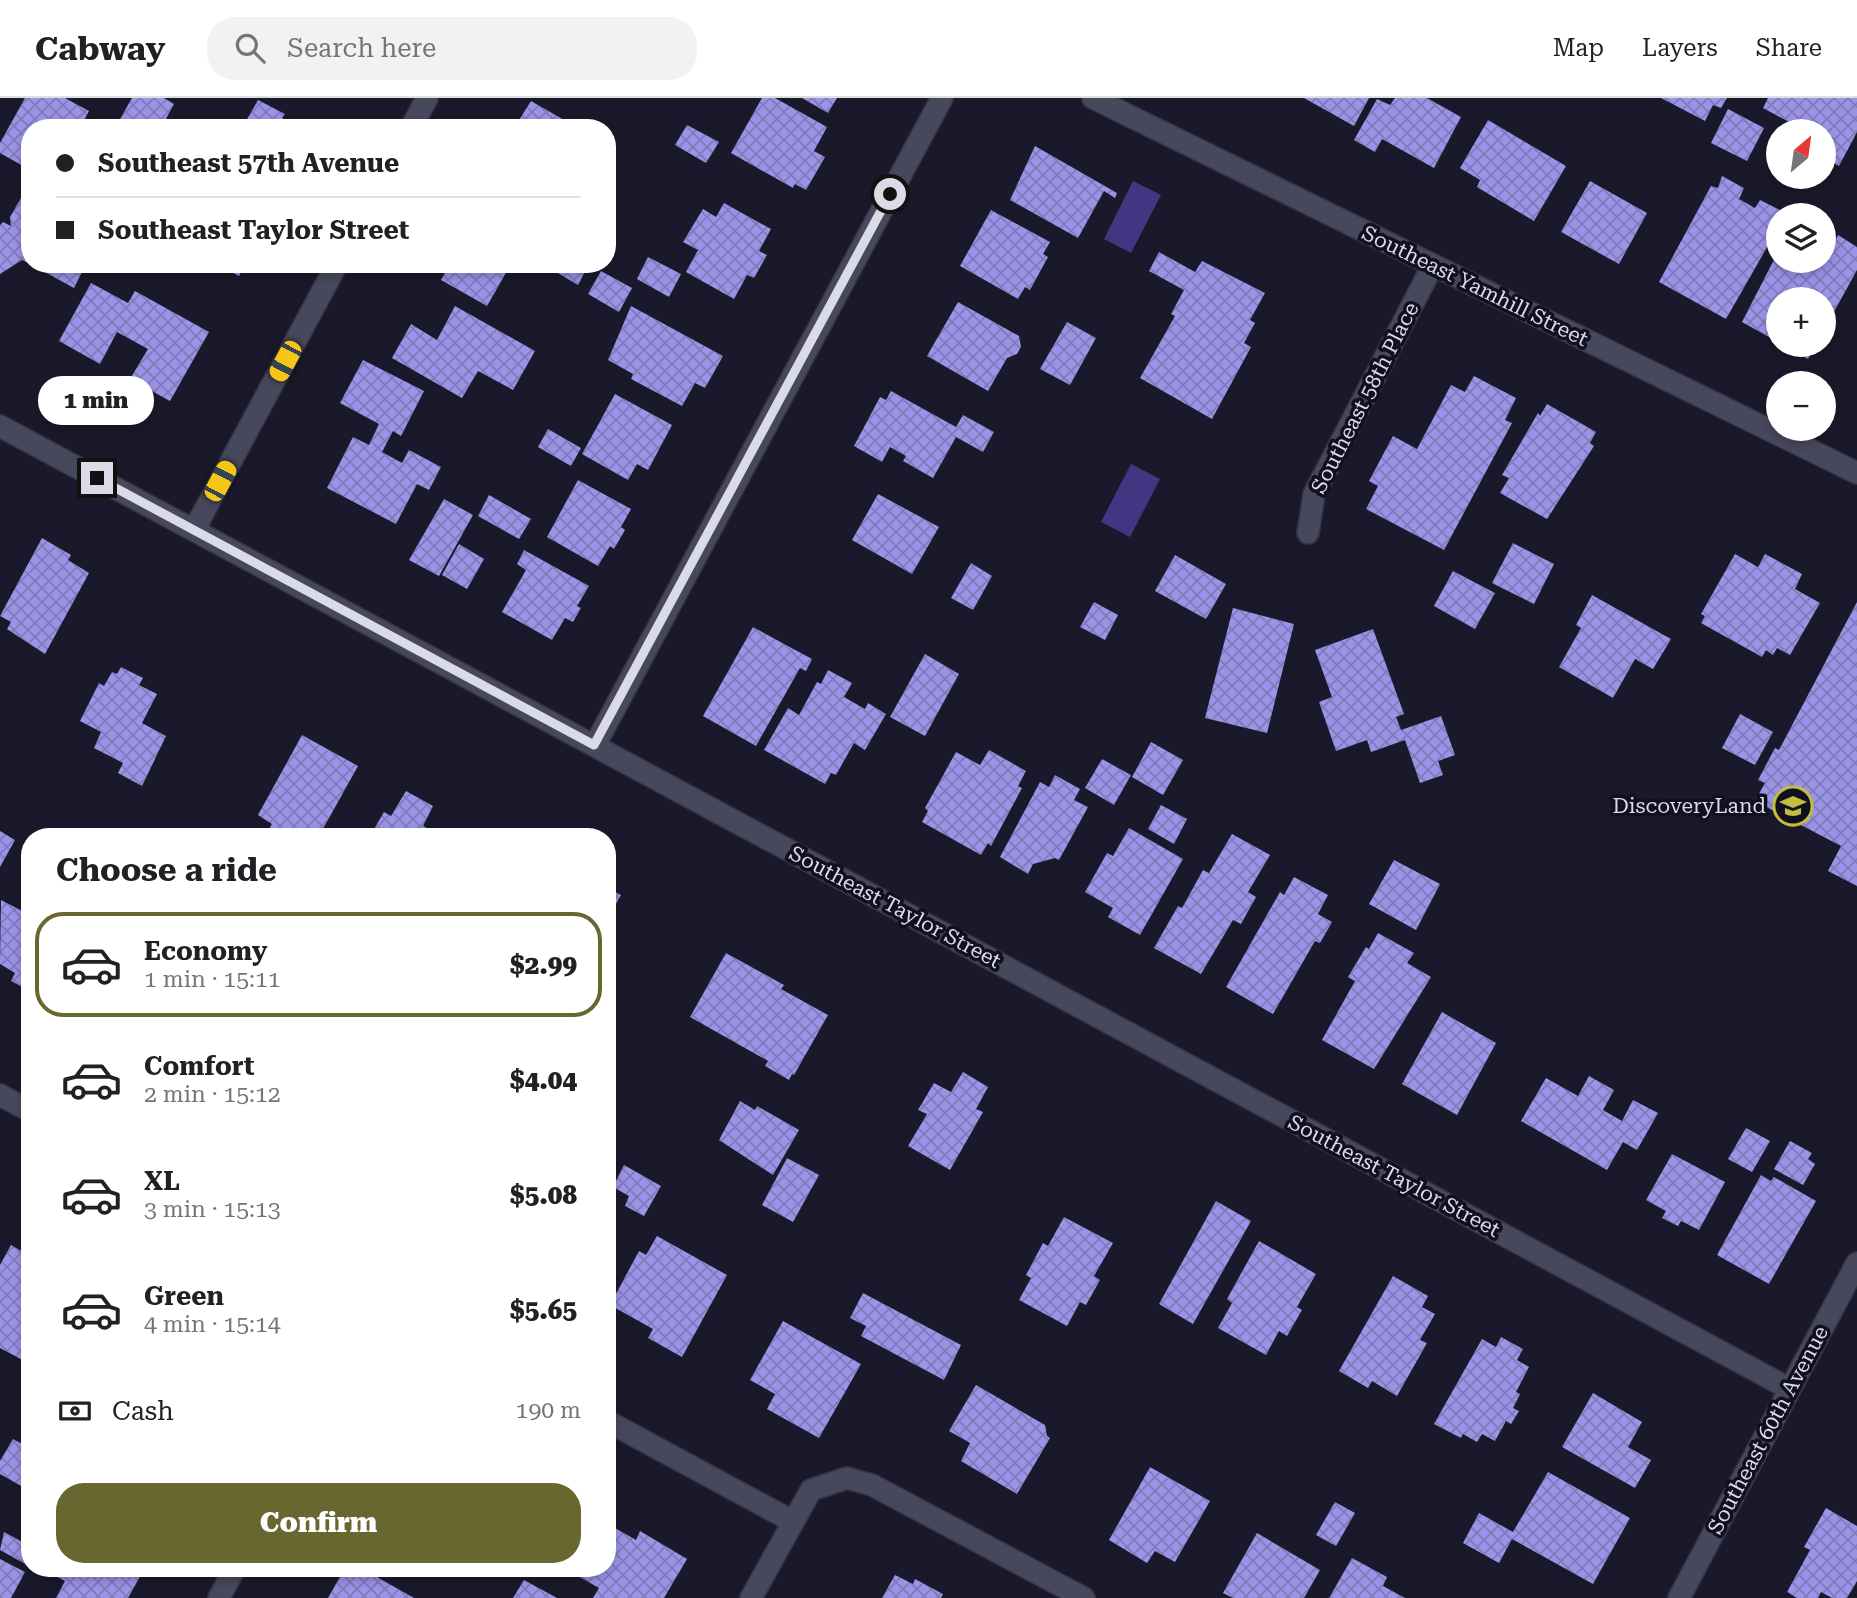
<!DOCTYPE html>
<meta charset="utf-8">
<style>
body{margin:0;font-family:"Roboto Serif",serif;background:#f2f2f2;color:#202124;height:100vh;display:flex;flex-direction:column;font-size:26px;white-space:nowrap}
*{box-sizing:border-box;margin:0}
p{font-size:23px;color:#757577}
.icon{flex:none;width:38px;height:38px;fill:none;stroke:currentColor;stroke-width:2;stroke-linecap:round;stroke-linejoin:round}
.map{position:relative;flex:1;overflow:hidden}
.drawer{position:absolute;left:21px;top:730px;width:595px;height:749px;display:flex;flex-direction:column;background:#fff;border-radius:28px;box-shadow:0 4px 10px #0003}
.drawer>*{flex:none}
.top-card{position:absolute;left:21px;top:21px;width:595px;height:154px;border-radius:28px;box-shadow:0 4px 10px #0003;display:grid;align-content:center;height:154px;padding:0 35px;background:#fff}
.needle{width:46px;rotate:29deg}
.controls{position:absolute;left:1766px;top:21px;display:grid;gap:14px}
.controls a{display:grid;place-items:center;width:70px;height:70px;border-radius:50%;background:#fff;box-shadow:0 4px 10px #0003;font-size:35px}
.end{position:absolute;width:32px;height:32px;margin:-16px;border:9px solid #dbdbe8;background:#111;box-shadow:0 0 0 4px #111}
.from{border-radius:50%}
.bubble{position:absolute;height:49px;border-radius:24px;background:#fff;box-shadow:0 4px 10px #0003;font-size:23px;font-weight:800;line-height:49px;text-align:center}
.car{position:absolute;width:21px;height:42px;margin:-21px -10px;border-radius:9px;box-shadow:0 0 5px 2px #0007;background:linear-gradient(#f5c518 24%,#345 0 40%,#f5c518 0 76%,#345 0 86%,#f5c518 0)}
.top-card b{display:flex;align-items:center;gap:24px;height:66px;font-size:26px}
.top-card b+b{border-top:2px solid #e0e0e0}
.top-card i{width:18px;height:18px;background:#202124}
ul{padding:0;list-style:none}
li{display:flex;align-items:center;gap:21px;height:105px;margin:0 14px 10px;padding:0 21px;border:4px solid transparent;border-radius:28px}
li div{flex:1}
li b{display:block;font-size:26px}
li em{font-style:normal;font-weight:800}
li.current{border-color:#696730}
li>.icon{width:63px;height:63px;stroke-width:1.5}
h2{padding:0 35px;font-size:32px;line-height:84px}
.pay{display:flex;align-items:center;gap:18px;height:77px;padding:0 35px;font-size:26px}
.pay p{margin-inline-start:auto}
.action{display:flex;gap:14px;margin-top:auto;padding:14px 35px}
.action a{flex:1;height:80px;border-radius:28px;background:#696730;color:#fff;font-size:28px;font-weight:800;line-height:80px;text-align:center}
header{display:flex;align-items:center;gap:42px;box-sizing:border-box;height:98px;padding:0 35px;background:#fff;border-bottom:2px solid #e0e0e0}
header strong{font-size:33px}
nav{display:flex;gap:38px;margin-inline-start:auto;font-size:24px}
.search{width:490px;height:63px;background:#f2f2f2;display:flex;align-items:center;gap:18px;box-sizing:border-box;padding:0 24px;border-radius:28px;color:#757577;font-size:26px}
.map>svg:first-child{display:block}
.water{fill:#413681}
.building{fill:url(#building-cross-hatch)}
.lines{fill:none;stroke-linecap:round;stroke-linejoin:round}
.lane-casing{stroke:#353342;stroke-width:24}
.street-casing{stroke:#353342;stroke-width:24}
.secondary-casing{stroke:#353342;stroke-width:24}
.lane{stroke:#48485c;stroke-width:21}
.street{stroke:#48485c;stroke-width:21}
.secondary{stroke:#48485c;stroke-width:21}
.route{stroke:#dbdbe8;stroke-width:9}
.labels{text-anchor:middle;stroke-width:7;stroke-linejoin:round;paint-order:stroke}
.street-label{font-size:21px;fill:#dbdbe8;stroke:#111021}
.poi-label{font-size:21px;fill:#dbdbe8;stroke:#111021;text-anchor:end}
</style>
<header>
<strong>Cabway</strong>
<div class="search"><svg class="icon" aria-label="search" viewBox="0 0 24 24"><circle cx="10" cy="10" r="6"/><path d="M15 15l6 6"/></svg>Search here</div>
<nav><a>Map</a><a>Layers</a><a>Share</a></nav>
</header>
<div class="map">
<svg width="1857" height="1500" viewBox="0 0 1857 1500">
<defs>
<pattern id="building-cross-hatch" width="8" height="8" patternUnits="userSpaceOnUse" patternTransform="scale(1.75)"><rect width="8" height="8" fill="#9a93e8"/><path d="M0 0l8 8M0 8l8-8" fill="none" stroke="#807bb7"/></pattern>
</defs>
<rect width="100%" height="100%" fill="#1a192b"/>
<g class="water">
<path d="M1133 83 1161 97 1131 155 1104 141Z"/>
<path d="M1131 366 1160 381 1130 439 1101 424Z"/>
</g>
<g class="building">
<path d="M25 0H65L89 13 80 30H30V72L0 55V45Z"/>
<path d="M132 0H164L174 6 161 30H115Z"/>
<path d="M762 0H775L827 29 814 53 825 59 806 92 795 86 793 90 731 55Z"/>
<path d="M802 0H837L828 15Z"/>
<path d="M1304 0H1369L1354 28Z"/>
<path d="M1395 0H1427L1461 19 1434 70 1382 41 1375 54 1354 42 1377 1 1390 7Z"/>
<path d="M1661 0H1727L1721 10 1713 7 1705 23Z"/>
<path d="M1768 0H1857V34L1839 68 1824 60V33H1798L1800 30 1763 10Z"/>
<path d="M258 2 285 16 282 20 299 30H242Z"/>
<path d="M531 3 578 30H514Z"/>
<path d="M1728 11 1764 30 1747 63 1711 45Z"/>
<path d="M1488 22 1566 68 1534 123 1477 89 1480 82 1460 70Z"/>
<path d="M687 27 719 44 706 65 675 47Z"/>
<path d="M1035 48 1117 95 1115 100 1104 93 1078 140 1010 102Z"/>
<path d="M1722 78 1744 90 1739 101 1755 110 1760 102 1780 112 1775 122 1778 130 1726 221 1659 184 1711 88 1718 90Z"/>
<path d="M1590 83 1647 115 1619 166 1561 134Z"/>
<path d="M21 100 30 105V166L22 162 0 176V127L3 124 11 128 10 119Z"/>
<path d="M724 105 771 131 759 153 767 157 754 180 747 177 734 201 686 174 698 152 683 144 703 111 716 119Z"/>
<path d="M991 112 1050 144 1043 156 1048 159 1030 192 1025 189 1018 201 960 168Z"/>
<path d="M1838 137 1857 149V172L1824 232V201H1778V244L1742 224 1778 154V163H1824V144L1833 148Z"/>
<path d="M1159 154 1195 174 1202 163 1265 195 1250 222 1255 225 1244 245 1251 249 1212 321 1140 280 1175 218 1171 216 1184 192 1149 173Z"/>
<path d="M648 159 681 176 669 199 637 181Z"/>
<path d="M30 166H86L74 190Z"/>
<path d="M216 166H245L239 178Z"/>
<path d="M450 166H497L507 173 487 208 441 182Z"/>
<path d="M553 166H589L578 187 551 171Z"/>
<path d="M601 173 632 190 619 214 588 196Z"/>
<path d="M91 185 128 205 135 193 209 234 170 303 130 281 148 251 117 234 100 266 59 243Z"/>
<path d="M958 204 1019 238 1021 249 1017 256 1007 260 988 293 927 258Z"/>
<path d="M455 208 535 253 513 292 478 273 462 300 392 260 411 226 437 242Z"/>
<path d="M631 208 723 258 705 290 695 285 682 308 631 281 633 276 608 262Z"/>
<path d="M1067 224 1096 240 1070 287 1040 271Z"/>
<path d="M1782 247H1815L1808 261Z"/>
<path d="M363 262 424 293 401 338 393 333 382 354 402 365 409 352 441 369 429 392 417 386 396 426 327 390 353 339 369 347 379 326 340 305Z"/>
<path d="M1474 278 1516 300 1505 322 1512 325 1444 452 1366 411 1378 388 1369 383 1393 338 1417 351 1451 287 1465 294Z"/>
<path d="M891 293 956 329 963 317 994 334 983 354 956 339 933 380 903 363 906 358 890 349 882 364 854 348 880 299 886 302Z"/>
<path d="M615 296 672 327 648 372 637 366 628 382 582 356Z"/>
<path d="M1547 306 1596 334 1590 345 1594 348 1547 421 1500 395 1509 380 1502 377 1538 315 1540 318Z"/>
<path d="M548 331 581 350 571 368 538 349Z"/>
<path d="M578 382 631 411 621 429 625 432 614 451 610 448 598 468 547 439Z"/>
<path d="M878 396 939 429 912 476 852 442Z"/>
<path d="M489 397 531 421 519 441 478 418Z"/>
<path d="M444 401 473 417 439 478 409 462Z"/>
<path d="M42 440 71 457 68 462 89 475 45 556 7 531 11 524 0 518Z"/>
<path d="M1513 445 1554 466 1534 506 1492 485Z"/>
<path d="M459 446 484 461 467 491 442 477Z"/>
<path d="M524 452 589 488 577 508 581 510 573 524 565 520 552 542 502 514 526 472 517 466Z"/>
<path d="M1735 456 1758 469 1765 456 1802 476 1795 491 1820 505 1790 557 1777 550 1773 557 1766 552 1762 559 1701 525 1705 518 1701 516Z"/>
<path d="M1175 457 1226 486 1206 521 1155 493Z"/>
<path d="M971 465 992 478 973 512 951 500Z"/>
<path d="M1453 473 1495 495 1475 531 1434 508Z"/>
<path d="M1592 497 1671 541 1653 571 1635 561 1613 600 1559 569 1581 530 1576 527Z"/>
<path d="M1094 504 1118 517 1105 542 1080 529Z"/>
<path d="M1857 504V788L1828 773 1841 748 1755 703 1765 685 1758 682 1775 650 1779 652Z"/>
<path d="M1233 510 1294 526 1267 635 1205 620Z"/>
<path d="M753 529 812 561 806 573 800 570 756 648 703 618Z"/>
<path d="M1373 531 1404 616 1396 619 1401 632 1441 618 1455 657 1438 663 1443 677 1420 685 1405 642 1371 654 1367 642 1336 653 1319 604 1332 599 1315 552Z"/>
<path d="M925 556 959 576 925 638 890 619Z"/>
<path d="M121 569 143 580 139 587 157 596 142 625 166 638 142 688 118 675 123 665 94 650 101 634 80 623 99 585 104 588 112 574 117 576Z"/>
<path d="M828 572 852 585 844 599 865 611 868 605 886 616 865 652 854 645 836 677 831 675 825 686 764 652 788 610 799 617 817 584 821 586Z"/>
<path d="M1740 616 1773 634 1755 667 1722 650Z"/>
<path d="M302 637 358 668 319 738H265L272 726 258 717Z"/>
<path d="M1151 644 1183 662 1163 697 1132 679Z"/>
<path d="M989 652 1026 673 1018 688 1022 690 991 748 988 745 981 757 922 724 928 713 925 710 956 654 980 667Z"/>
<path d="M1102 661 1131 677 1114 707 1085 690Z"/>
<path d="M1055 677 1080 691 1074 702 1088 709 1059 762 1055 760 1033 766 1028 776 1000 759 1040 684 1049 689Z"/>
<path d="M406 693 433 708 423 728 438 736 436 738H370L384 714 391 718Z"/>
<path d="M1161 707 1187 721 1174 746 1148 731Z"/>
<path d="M1129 730 1183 761 1140 837 1108 819 1113 810 1085 794 1107 755 1113 758Z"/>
<path d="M0 733 15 742 0 769Z"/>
<path d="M1232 736 1270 757 1248 794 1256 799 1241 826 1233 822 1201 876 1154 850 1178 808 1182 810 1203 772 1209 775Z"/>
<path d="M1394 762 1440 786 1416 832 1369 806Z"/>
<path d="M1294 779 1328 797 1318 816 1332 824 1320 845 1315 843 1273 916 1226 889 1280 794 1284 797Z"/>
<path d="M607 790 621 797 607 822Z"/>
<path d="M1 802 30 817V893L11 883 15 875 0 866Z"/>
<path d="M1378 835 1414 855 1407 865 1431 879 1374 971 1322 942 1355 883 1348 879 1366 849 1369 851Z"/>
<path d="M726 855 784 887 781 891 828 917 794 977 792 976 789 982 765 968 768 963 690 919Z"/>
<path d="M1442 914 1496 945 1457 1017 1402 986Z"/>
<path d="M963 974 988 989 976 1011 983 1014 950 1072 908 1048 927 1016 918 1012 934 985 951 994Z"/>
<path d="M1589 978 1614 992 1603 1012 1622 1023 1633 1002 1658 1015 1637 1052 1623 1044 1607 1072 1521 1023 1546 980 1578 998Z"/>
<path d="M740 1003 755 1012 757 1008 799 1032 773 1077 719 1042Z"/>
<path d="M1746 1030 1770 1043 1752 1074 1728 1061Z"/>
<path d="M1790 1043 1812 1055 1808 1061 1815 1066 1803 1087 1774 1071Z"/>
<path d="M1672 1056 1725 1084 1699 1132 1681 1123 1678 1128 1662 1120 1666 1113 1646 1102Z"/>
<path d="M787 1060 819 1077 793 1124 762 1107Z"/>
<path d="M624 1067 661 1088 644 1118 625 1108 629 1098 613 1089Z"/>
<path d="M1761 1077 1771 1083 1774 1079 1816 1103 1769 1186 1717 1157Z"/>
<path d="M1216 1103 1251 1123 1193 1226 1159 1206Z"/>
<path d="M1064 1119 1113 1145 1094 1178 1100 1182 1086 1207 1080 1204 1067 1228 1019 1202 1031 1180 1026 1177 1043 1145 1048 1148Z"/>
<path d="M657 1138 727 1177 682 1259 648 1240 653 1231 610 1207 639 1153 646 1157Z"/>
<path d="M1259 1143 1316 1176 1297 1209 1302 1212 1287 1238 1279 1233 1266 1257 1218 1230 1232 1205 1227 1201Z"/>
<path d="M11 1147 30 1158V1266L0 1250V1167Z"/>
<path d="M1393 1178 1428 1198 1422 1209 1435 1216 1420 1242 1427 1245 1397 1298 1372 1283 1368 1290 1339 1273Z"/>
<path d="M863 1195 961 1247 944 1282 861 1238 866 1228 850 1220Z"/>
<path d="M783 1223 861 1266 819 1340 767 1311 775 1296 750 1282Z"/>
<path d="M1501 1239 1523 1251 1517 1262 1529 1269 1516 1294 1520 1296 1513 1310 1519 1313 1511 1326 1506 1323 1495 1343 1482 1336 1477 1344 1463 1336 1461 1340 1434 1326 1482 1241 1496 1249Z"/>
<path d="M976 1287 1045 1327 1047 1338 1050 1340 1017 1396 961 1363 970 1345 949 1333Z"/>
<path d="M1593 1295 1642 1324 1628 1349 1651 1362 1635 1390 1562 1349Z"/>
<path d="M13 1341 30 1350V1377L23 1389 0 1376V1363Z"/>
<path d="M1150 1369 1210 1403 1175 1464 1155 1453 1147 1465 1109 1442Z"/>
<path d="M1548 1374 1630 1420 1593 1486 1512 1441 1499 1465 1463 1445 1479 1415 1513 1434Z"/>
<path d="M1335 1404 1355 1415 1336 1448 1316 1437Z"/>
<path d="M1826 1410 1857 1428V1483L1847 1500H1832L1821 1494 1818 1500H1797L1787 1494 1810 1452 1804 1449Z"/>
<path d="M607 1413 614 1416 608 1426 636 1442 640 1433 687 1461 664 1500H593L599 1490 564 1470H607Z"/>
<path d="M4 1434 30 1448 27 1467 0 1452Z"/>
<path d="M1257 1435 1320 1472 1304 1500H1233L1223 1495Z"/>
<path d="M1352 1460 1387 1479 1383 1488 1405 1500H1329Z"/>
<path d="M0 1461 25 1474 11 1500H0Z"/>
<path d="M53 1470H133L142 1475 128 1500H56L65 1483 50 1475Z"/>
<path d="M345 1470H361L414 1500H328Z"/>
<path d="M895 1477 913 1486 915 1481 943 1496 941 1500H882Z"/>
<path d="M524 1482 557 1500H513Z"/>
</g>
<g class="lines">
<g class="lane-casing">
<path id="lane" d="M1308 435 1314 396 1433 167"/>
</g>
<g class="street-casing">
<g id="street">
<path d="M1093 0 1857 375"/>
<path d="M411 30 427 0"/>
<path d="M0 328 1790 1291"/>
<path d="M194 432 337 166"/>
<path d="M595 647 942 0"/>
<path d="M0 997 30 1013"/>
<path d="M607 1323 792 1423"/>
<path d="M219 1500 235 1470"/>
<path d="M751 1500 811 1392 847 1380 872 1387 1084 1500"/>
</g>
</g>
<g class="secondary-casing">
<path id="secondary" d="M1679 1500 1857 1165"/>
</g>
<use href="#lane" class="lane"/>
<use href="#street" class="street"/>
<use href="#secondary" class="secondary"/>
</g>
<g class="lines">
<path class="route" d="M97 380 594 647 890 96"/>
</g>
<defs>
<g id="school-ring" transform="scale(2.0125)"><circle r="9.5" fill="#111021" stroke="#c3bd3e" stroke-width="1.5"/><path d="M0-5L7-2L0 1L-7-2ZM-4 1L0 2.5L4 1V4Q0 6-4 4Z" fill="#c3bd3e"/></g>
</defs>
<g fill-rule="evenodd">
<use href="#school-ring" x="1793" y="708"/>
</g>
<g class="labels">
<g class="street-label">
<text transform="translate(1475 188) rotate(26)" y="7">Southeast Yamhill Street</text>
<text transform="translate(1365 300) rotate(-63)" y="7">Southeast 58th Place</text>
<text transform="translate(895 809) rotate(28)" y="7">Southeast Taylor Street</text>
<text transform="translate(1394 1078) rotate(28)" y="7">Southeast Taylor Street</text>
<text transform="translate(1768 1332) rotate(-62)" y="7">Southeast 60th Avenue</text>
</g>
<g class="poi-label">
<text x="1766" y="715">DiscoveryLand</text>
</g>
</g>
</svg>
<div class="controls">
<a><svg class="needle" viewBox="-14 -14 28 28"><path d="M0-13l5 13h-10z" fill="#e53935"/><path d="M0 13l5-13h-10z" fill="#757577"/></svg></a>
<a><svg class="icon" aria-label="layers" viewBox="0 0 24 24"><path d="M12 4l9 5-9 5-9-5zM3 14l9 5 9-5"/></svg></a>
<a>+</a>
<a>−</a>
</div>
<i class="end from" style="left:890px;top:96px"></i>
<i class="end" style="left:97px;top:380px"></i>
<div class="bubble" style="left:38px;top:278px;width:116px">1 min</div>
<i class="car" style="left:285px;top:263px;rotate:208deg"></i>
<i class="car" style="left:220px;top:383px;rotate:28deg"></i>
<div class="top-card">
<b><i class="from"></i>Southeast 57th Avenue</b>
<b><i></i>Southeast Taylor Street</b>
</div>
<section class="drawer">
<h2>Choose a ride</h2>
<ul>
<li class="current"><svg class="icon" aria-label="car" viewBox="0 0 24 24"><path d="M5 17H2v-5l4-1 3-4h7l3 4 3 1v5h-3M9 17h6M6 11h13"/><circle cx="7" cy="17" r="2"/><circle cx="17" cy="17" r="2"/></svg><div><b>Economy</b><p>1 min · 15:11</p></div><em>$2.99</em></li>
<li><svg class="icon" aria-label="car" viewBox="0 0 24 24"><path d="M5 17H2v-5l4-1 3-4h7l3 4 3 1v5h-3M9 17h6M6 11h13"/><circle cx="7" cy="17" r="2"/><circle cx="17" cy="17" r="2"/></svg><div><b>Comfort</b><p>2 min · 15:12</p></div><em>$4.04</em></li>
<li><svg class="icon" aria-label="car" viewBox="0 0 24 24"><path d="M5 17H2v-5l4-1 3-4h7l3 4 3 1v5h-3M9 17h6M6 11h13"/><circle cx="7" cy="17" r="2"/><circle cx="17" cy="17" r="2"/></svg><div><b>XL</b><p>3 min · 15:13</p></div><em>$5.08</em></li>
<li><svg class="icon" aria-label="car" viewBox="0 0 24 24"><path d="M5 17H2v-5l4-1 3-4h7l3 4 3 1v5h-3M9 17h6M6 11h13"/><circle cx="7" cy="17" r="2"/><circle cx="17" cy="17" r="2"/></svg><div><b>Green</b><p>4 min · 15:14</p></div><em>$5.65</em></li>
</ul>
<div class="pay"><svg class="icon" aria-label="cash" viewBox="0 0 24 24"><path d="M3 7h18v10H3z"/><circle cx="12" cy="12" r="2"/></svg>Cash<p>190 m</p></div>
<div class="action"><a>Confirm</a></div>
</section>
</div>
